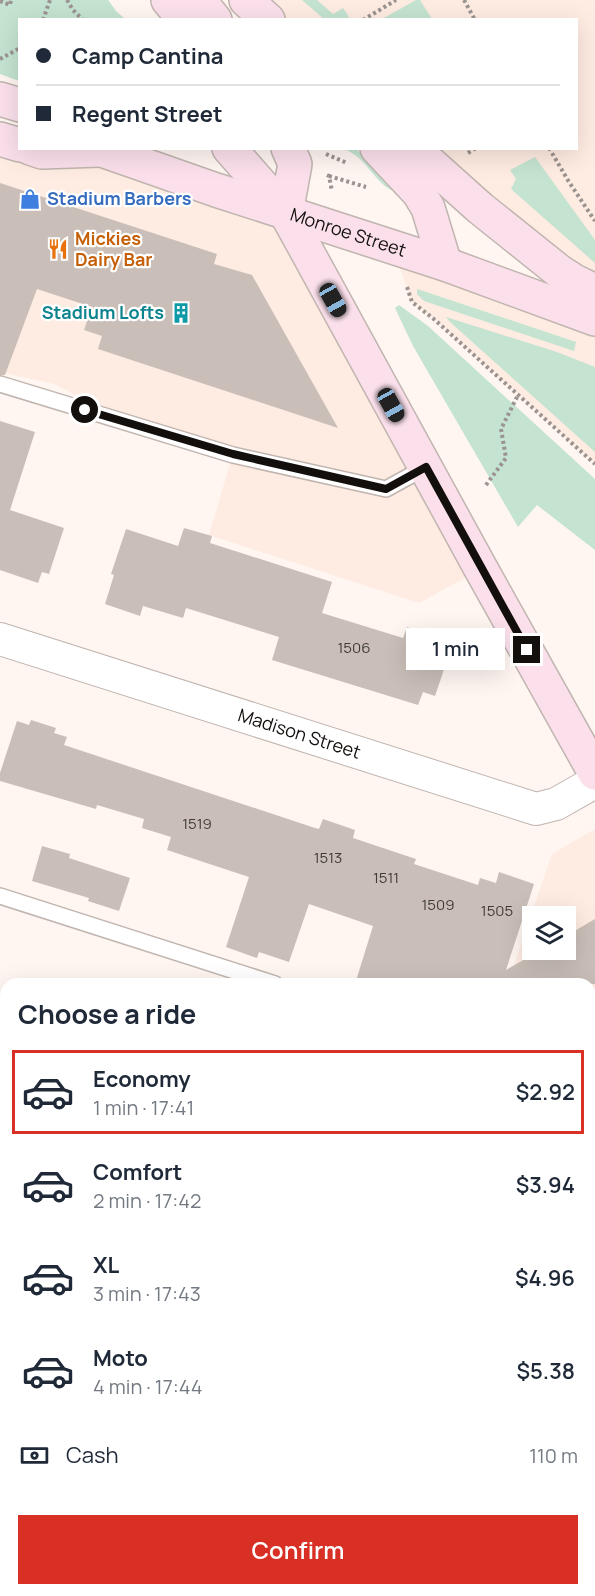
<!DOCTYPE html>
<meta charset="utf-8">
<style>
body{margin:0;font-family:Manrope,sans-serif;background:#f6f6f7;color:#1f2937;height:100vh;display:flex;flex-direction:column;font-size:22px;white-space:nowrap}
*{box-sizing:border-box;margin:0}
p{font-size:20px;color:#747a83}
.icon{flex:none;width:33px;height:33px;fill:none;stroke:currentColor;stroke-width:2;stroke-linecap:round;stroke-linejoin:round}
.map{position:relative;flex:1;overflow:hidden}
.side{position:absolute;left:0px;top:978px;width:596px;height:618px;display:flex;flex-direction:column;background:#fff;border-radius:18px 18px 0 0;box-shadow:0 6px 24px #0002}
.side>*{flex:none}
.hud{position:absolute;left:18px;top:18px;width:560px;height:132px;border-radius:0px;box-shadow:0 6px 24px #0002;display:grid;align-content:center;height:132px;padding:0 18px;background:#fff}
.fabs{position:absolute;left:522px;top:906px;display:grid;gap:12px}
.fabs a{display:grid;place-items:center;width:54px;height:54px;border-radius:0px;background:#fff;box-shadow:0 6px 24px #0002;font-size:30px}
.end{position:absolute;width:27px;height:27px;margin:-14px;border:8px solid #130f0d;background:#fff;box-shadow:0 0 0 3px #fff}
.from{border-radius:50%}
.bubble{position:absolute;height:42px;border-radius:0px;background:#fff;box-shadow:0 6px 24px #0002;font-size:20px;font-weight:600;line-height:42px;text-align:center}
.car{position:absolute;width:18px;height:36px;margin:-18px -9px;border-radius:8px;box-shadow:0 0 4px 2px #0007;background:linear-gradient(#222 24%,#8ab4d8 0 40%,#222 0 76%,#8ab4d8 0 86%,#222 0)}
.hud b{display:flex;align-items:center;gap:21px;height:57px;font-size:22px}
.hud b+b{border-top:2px solid #e0e1e3}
.hud i{width:15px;height:15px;background:#1f2937}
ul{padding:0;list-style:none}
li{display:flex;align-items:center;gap:18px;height:84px;margin:0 12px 9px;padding:0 6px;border:3px solid transparent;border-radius:0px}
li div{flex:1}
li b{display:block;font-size:22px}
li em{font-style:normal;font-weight:600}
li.on{border-color:#d93025}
li>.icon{width:54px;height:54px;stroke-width:1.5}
h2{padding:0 18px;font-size:27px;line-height:72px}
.pay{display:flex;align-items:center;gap:15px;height:66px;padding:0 18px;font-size:22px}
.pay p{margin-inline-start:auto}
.cta{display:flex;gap:12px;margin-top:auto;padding:12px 18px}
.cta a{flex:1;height:69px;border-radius:0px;background:#d93025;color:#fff;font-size:24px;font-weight:600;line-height:69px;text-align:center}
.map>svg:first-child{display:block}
.built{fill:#feebe1;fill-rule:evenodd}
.green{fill:#c4e3d0}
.building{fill:#c9bfb8}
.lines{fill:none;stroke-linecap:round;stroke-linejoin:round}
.lane-casing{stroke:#c0b5af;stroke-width:18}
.street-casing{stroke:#c0b5af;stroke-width:34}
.secondary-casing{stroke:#c0b5af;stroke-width:36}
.path{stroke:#9b9390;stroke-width:4;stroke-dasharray:3 3;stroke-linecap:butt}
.lane{stroke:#fff;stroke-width:15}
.street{stroke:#fff;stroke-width:32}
.secondary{stroke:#fbe0ec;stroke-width:33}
.route{stroke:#130f0d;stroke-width:8}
.labels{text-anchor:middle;stroke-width:4.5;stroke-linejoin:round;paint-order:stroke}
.number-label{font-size:15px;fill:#403b38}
.shop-label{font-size:18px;font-weight:bold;fill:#366cbe;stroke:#fff;text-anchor:start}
.street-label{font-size:18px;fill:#130f0d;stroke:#fff}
.food-label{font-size:18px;font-weight:bold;fill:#c56008;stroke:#fff;text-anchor:start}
.culture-label{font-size:18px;font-weight:bold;fill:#0d838f;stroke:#fff;text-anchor:end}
</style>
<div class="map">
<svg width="595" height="1596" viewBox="0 0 595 1596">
<rect width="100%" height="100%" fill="#fff5f1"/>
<g class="built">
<path d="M246 0H595V291L413 149 576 148V20L268 19Z"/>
<path d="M0 139 99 150 286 213 481 569 419 603 209 535 233 454 110 414 55 384 0 372Z"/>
<path d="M392 246 595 319V464L435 320 412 302Z"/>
<path d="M595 829V1088L590 1086V984H508L552 854ZM532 916H566V950H532Z"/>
</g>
<g class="green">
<path d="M0 0H108L116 11 125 19 20 20 19 81 0 74Z"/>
<path d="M302 0H317L333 14 343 8 349 17 345 19H324Z"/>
<path d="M416 0H420L432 19H382Z"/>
<path d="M345 149H356L391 180 402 194C381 189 375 174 361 160 356 155 350 152 345 149Z"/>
<path d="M535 157 595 240V263L511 189 516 179 510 170Z"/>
<path d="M417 289 576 342 574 351 424 301 417 294Z"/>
<path d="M399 305 428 326 595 479V550L537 505 518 527 413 346 395 308Z"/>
<path d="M446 317 557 352 595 367V452L450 322Z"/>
</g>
<g class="building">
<path d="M0 183 217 254 214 264 252 275 338 428 98 349 102 336 84 330 92 307 37 289 5 375H0Z"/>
<path d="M0 421 35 432 10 510 64 528 49 574 42 572 38 583 0 570Z"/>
<path d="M184 528 212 536 210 543 332 582 322 613 403 638 407 627 453 643 435 696 423 692 418 705 272 660 279 637 186 608 183 618 143 606 140 616 105 604 114 575 111 574 126 529 178 546Z"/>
<path d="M31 720 56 728 54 733 67 737 64 745 315 828 319 829 323 819 355 830 353 838 416 859 414 864 478 885 480 878 496 883 499 872 534 884 506 970 541 950H566V936L595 919V984H355L373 926 309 904 289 962 259 952 257 958 226 947 249 877 167 850 171 837 142 828 144 819 97 805 96 809 0 781V773L17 721 29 725Z"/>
<path d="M42 846 70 854 69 858 130 878 119 911 88 901 89 898 32 881Z"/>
</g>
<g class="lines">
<g class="lane-casing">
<g id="lane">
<path d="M0 384 233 455 386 489 426 467"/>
<path d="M0 896 275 984"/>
<path d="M590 1086 595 1088"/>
<path d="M0 1409 6 1411"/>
<path d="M571 1590 590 1596"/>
</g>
</g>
<g class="street-casing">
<g id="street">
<path id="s1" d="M0 639 536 809 556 804 595 782"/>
<path d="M0 1153 6 1155"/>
<path d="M590 1340 595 1342"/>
</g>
</g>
<g class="secondary-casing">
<g id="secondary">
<path d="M168 0 185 20"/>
<path d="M199 0 215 20"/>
<path d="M246 0 268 20"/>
<path d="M0 99 20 105"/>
<path d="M0 139 20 145"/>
<path d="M30 148 42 152 99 150"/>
<path id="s2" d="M96 148 216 190 445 264 595 319"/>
<path d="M229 148 286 213 481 569 595 773"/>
<path d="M377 148 419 193 428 208 445 264"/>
<path d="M413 148 480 208 560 272 574 281 595 291"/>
<path d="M286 213 295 164 288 148"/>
</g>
</g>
<g class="path">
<path d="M67 0 73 10 83 20"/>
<path d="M464 0 475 20"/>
<path d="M0 1 10 5 11 0"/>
<path d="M43 20 50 0"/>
<path d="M363 20 396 0"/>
<path d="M0 59 20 48"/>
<path d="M549 148 569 182 595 221"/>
<path d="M468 153 476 148"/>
<path d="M326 154 347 163"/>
<path d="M327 175 329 176 332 191"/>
<path d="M329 176 366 187"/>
<path d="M407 287 412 302 435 320 595 464"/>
<path d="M486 485 506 458 501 429 518 395"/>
</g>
<use href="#lane" class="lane"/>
<use href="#street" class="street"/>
<use href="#secondary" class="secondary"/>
</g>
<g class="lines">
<path class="route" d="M85 410 233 454 386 489 426 467 527 650"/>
</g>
<defs>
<g id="shop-bare" transform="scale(1.62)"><path d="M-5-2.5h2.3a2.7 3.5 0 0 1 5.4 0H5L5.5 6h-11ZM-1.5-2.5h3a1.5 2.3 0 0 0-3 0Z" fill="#3f7fe0" stroke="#fff" stroke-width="2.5" paint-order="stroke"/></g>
<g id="restaurant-bare" transform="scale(1.62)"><path d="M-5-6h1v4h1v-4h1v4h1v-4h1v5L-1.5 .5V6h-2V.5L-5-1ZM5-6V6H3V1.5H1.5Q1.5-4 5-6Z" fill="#e8710a" stroke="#fff" stroke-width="2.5" paint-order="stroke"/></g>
<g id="building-bare" transform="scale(1.62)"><path d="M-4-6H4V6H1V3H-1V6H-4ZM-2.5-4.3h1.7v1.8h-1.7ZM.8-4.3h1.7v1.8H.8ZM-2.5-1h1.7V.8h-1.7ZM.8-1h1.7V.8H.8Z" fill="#0f9aa8" stroke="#fff" stroke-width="2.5" paint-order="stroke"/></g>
</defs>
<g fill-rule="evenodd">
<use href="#shop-bare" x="30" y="199"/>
<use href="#restaurant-bare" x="58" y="249"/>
<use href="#building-bare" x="181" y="313"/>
</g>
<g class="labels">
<g class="number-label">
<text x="354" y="653">1506</text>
<text x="197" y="829">1519</text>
<text x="328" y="863">1513</text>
<text x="386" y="883">1511</text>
<text x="438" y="910">1509</text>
<text x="497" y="916">1505</text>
</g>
<g class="shop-label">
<text x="47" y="205">Stadium Barbers</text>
</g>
<g class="street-label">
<text dy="6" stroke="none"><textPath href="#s2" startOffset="266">Monroe Street</textPath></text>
<text dy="6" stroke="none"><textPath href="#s1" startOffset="314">Madison Street</textPath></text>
</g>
<g class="food-label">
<text x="75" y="245">Mickies<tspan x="75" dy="21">Dairy Bar</tspan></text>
</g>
<g class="culture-label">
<text x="164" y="319">Stadium Lofts</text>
</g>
</g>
</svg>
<div class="fabs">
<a><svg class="icon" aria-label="layers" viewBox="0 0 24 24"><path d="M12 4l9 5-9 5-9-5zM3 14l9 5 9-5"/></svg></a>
</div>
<i class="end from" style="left:85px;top:410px"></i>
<i class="end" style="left:527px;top:650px"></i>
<div class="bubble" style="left:406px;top:628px;width:99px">1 min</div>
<i class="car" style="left:333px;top:300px;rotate:151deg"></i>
<i class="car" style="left:391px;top:405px;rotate:151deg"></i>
<div class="hud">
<b><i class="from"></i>Camp Cantina</b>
<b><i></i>Regent Street</b>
</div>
<section class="side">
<h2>Choose a ride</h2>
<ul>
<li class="on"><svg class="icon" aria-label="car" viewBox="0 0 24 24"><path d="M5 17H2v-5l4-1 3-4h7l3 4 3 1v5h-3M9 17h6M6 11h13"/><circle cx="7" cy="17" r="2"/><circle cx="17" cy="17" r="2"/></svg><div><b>Economy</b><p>1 min · 17:41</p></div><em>$2.92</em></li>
<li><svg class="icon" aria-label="car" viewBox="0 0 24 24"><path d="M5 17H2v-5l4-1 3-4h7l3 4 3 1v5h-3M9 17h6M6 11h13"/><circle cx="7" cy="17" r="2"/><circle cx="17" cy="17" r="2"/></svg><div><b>Comfort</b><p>2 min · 17:42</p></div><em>$3.94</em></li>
<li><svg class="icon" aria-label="car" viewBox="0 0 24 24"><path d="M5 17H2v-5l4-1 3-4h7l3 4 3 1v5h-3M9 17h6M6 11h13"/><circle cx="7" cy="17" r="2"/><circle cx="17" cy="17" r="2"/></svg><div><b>XL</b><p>3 min · 17:43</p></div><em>$4.96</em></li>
<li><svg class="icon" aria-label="car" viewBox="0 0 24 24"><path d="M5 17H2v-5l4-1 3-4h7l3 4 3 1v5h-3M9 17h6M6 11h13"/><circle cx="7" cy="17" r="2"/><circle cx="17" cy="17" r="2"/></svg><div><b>Moto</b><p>4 min · 17:44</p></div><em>$5.38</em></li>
</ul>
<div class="pay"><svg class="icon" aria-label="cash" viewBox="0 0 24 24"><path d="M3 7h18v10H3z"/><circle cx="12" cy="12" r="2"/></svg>Cash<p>110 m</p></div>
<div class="cta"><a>Confirm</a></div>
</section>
</div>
